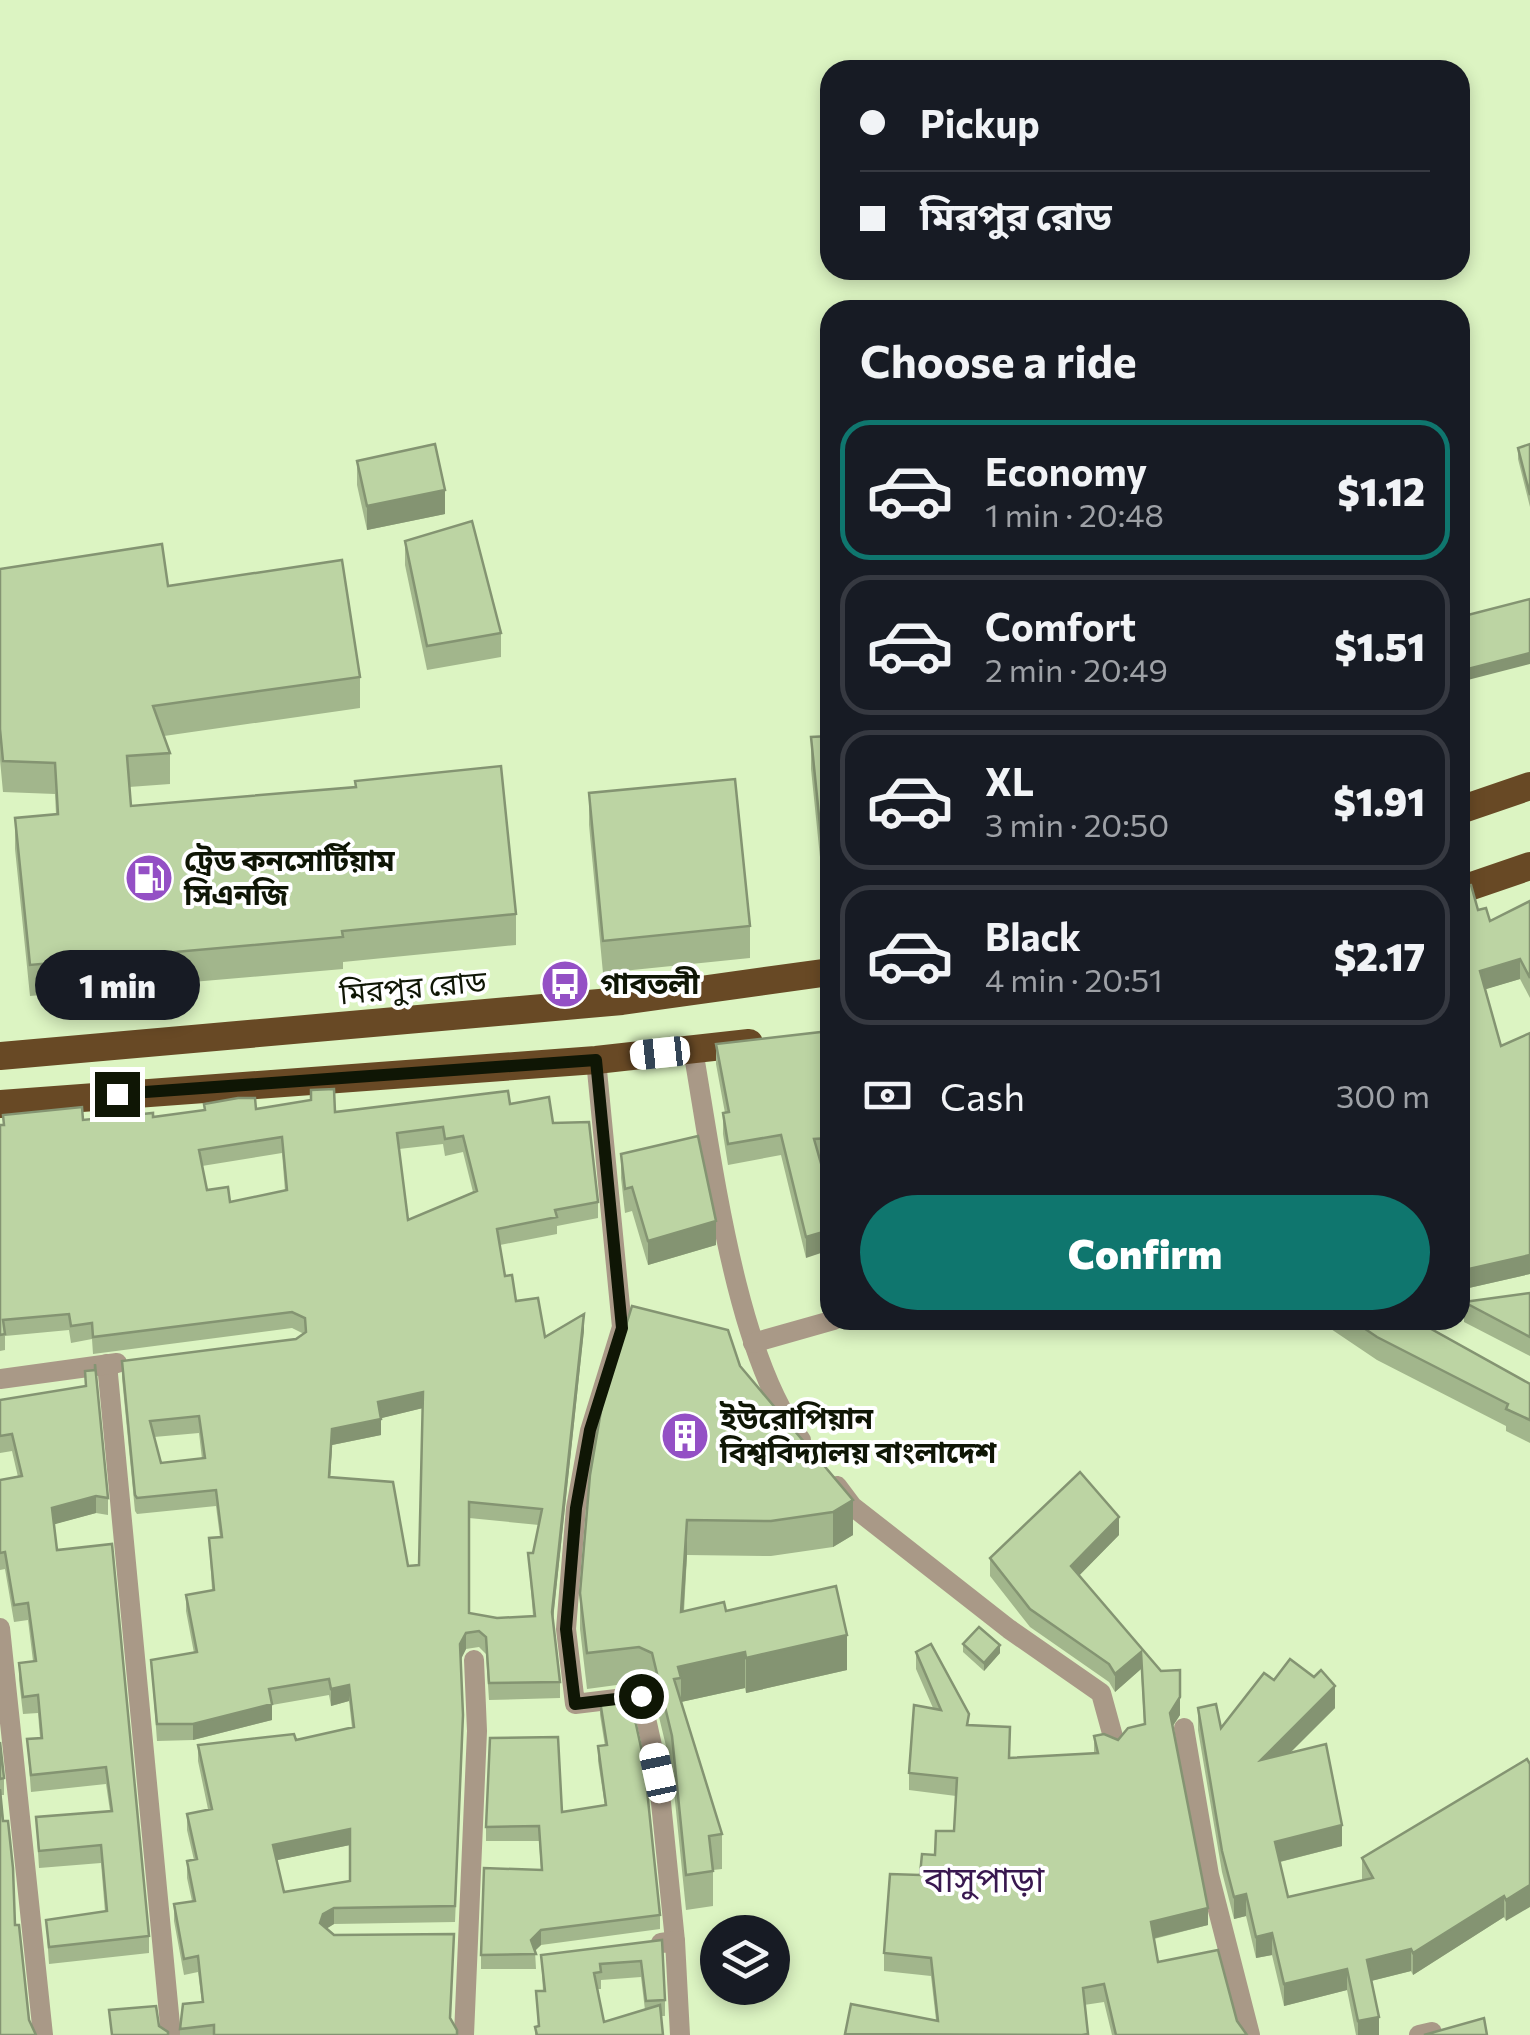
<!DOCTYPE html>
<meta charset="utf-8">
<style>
body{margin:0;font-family:Commissioner,"Noto Sans Bengali",sans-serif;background:#242831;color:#f1f3f6;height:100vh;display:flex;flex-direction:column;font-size:38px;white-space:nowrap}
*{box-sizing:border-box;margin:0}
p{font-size:32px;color:#9ea1a6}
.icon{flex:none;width:55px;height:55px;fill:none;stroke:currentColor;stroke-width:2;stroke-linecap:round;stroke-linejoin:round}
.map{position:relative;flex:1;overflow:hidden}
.sheet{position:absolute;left:820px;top:300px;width:650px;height:1030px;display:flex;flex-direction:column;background:#171b24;border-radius:30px;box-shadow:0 5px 15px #0003}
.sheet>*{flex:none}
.banner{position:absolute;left:820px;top:60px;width:650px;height:220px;border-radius:30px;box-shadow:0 5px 15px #0003;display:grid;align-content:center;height:220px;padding:0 40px;background:#171b24}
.buttons{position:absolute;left:700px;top:1915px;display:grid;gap:20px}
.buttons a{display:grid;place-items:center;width:90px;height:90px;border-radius:50%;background:#171b24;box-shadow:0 5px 15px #0003;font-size:50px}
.end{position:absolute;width:45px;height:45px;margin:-22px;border:12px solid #0f1605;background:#fff;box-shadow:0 0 0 5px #fff}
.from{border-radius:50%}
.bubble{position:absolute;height:70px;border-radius:35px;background:#171b24;box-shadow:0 5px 15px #0003;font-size:32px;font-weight:800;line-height:70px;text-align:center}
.car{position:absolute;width:30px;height:60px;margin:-30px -15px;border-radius:12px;box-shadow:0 0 8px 2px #0007;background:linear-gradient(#fff 24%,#345 0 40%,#fff 0 76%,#345 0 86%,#fff 0)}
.banner b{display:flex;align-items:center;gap:35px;height:95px;font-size:38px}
.banner b+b{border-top:2px solid #363941}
.banner i{width:25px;height:25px;background:#f1f3f6}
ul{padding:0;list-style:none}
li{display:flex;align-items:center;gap:30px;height:140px;margin:0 20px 15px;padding:0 20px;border:5px solid #363941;border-radius:30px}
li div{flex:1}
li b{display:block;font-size:38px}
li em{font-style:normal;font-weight:800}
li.on{border-color:#0f766e}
li>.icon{width:90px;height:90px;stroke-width:1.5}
h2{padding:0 40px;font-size:45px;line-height:120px}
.pay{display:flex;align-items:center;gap:25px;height:110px;padding:0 40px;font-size:38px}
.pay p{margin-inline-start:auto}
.action{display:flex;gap:20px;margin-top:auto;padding:20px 40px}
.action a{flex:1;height:115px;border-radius:60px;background:#0f766e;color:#fff;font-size:40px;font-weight:800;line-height:115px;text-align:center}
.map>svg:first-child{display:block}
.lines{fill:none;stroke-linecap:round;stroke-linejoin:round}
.minor{stroke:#a99987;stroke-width:20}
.trunk{stroke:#684925;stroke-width:28}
.wall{fill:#a2b68c;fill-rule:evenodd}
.shaded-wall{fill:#849472}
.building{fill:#bcd4a3;stroke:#849472;stroke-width:2.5;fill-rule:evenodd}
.route{stroke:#0f1605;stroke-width:12}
.labels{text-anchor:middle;stroke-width:8;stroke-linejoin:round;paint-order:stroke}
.poi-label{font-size:30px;font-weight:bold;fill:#0f1605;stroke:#fff;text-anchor:start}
.street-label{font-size:30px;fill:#0f1605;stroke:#fff}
.quarter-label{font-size:35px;fill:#38174f;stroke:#fff}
</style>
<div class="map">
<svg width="1530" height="2035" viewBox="0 0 1530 2035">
<rect width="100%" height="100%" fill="#dcf4c2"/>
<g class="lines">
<g class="minor">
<path d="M693 1050C712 1158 735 1354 801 1440"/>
<path d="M596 1060 622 1327 590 1431 576 1508 566 1629 575 1704 641 1696 658 1773 675 1941"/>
<path d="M753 1343 834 1320"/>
<path d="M107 1364 171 2035"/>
<path d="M0 1379 117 1363"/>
<path d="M837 1486 852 1506 1009 1629 1101 1693 1115 1744"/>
<path d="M0 1628 43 2035"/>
<path d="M1184 1728 1209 1875 1250 2035"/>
<path d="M661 1943 675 1941 680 2035"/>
<path d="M464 2035 477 1731 474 1660"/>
<path d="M1419 2035 1432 2032"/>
</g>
<g class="trunk">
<path d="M1460 810 1530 786"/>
<path d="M1460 890 1530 866"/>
<path d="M0 1056 622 1001 830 972"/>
<path d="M0 1104 596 1060 749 1043"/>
</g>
</g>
<g class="wall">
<path d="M1530 444V507L1518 459V448Z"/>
<path d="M357 461 445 514 367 530 357 485Z"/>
<path d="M405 541 501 633V657L427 670 405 565Z"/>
<path d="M0 569 168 586 360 677V708L164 736 170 753V784L129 787 131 806 516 914V945L343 962V969L30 996 15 849V818L56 814 55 794 3 792 0 760Z"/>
<path d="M830 736V916H826L811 769V737Z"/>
<path d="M589 793 750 926V958L603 973 589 825Z"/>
<path d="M1460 886 1478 910 1490 921 1530 901V998L1520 979 1485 989 1501 1046 1530 1033V1274L1460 1290Z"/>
<path d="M830 1031V1158L820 1159 806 1258 781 1155 728 1165 723 1134V1113H725L716 1064V1044Z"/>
<path d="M204 1104 256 1109 335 1112 510 1104 553 1123 598 1202V1218L557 1226V1234L500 1245 505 1276 516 1301 545 1337 584 1330 553 1620 560 1682V1698L489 1700 486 1654 479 1647 466 1649 461 1659 463 1731 455 1922 334 1924 326 1928 451 2019 457 2035H180V2029L202 2002 198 1972 184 1975 174 1921V1904L192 1901 187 1878V1861L194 1860 187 1830V1814L208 1809 198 1761V1745L296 1740 352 1728 349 1701 331 1706 329 1695 272 1705V1720L193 1740 157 1741 151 1660 194 1653 186 1611V1595L212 1590 209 1538 220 1537 216 1506 137 1514 135 1511 122 1378V1361L296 1339 304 1334 292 1328 93 1354 92 1339 71 1343 69 1330 5 1336V1350L0 1351V1125H3V1115L83 1120 153 1117 204 1110ZM443 1144 445 1156 463 1152 473 1192 408 1220 399 1149ZM282 1153 285 1191 230 1202 207 1190 202 1166ZM423 1408 419 1565 408 1566 330 1477 332 1445 381 1435V1418ZM199 1433 202 1459 161 1463 154 1437ZM469 1518 539 1525 533 1553H528L533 1616 497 1618 469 1613ZM350 1845V1881L284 1892 277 1860Z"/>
<path d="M621 1154 716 1245 648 1265 632 1211 625 1213 621 1178Z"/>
<path d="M1530 1293V1356L1464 1322V1302Z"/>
<path d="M1321 1320H1415L1530 1384V1443L1506 1431V1426L1377 1360 1328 1327Z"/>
<path d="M740 1366 853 1535 833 1547 771 1556 687 1555 684 1612 726 1611 847 1670 746 1693 745 1688 681 1702 722 1834V1869L713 1870V1906L686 1910 672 1771 652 1688 639 1682 587 1689 580 1629V1593Z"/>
<path d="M85 1371 108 1498V1515L96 1513 54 1524 57 1550 149 1936V1953L49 1964 46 1920 105 1912 101 1863 39 1868 36 1817 110 1811 106 1784 31 1792 27 1739 40 1738 38 1713 23 1714 19 1680V1663L33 1661 28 1620 14 1622 5 1569 0 1570V1480L18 1477 12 1451 0 1453V1400L85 1387Z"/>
<path d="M1119 1535 1079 1575 1180 1715 1173 1726 1208 1925 1154 1939 1158 1962 1237 2021 1247 2035H1112L1104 2002 1084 2005 1088 2035H845L851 2004 936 2020 931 1976 884 1971V1953L920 1875 954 1831 956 1796 909 1790V1773L933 1708 916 1669V1652L969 1725 1010 1758 1094 1753V1736L1118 1740 1144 1724 1141 1669 1115 1692 1109 1682 1030 1627 990 1576V1558Z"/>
<path d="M963 1644 1000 1653 984 1671 963 1652Z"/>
<path d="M1274 1680 1335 1708 1289 1753 1342 1846 1280 1862 1288 1897 1362 1880V1858L1527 1759 1506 1921 1504 1917 1413 1975 1411 1971 1371 1981 1379 2035H1356L1347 1990 1284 2006 1272 1955 1256 1958 1246 1916 1234 1919 1222 1872 1198 1730V1708L1221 1728Z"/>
<path d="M600 1701 660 1915V1929L541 1945 535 1951 536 1969H481V1955L541 1870 539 1841H486V1827L605 1806 598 1761V1746H605L600 1715Z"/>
<path d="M0 1742 4 1778V1795H1L15 1925 29 2020 0 2035Z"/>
<path d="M662 1940 665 2000V2016H661L663 2035H535V2027L538 2026 536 1991H543L541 1955ZM641 1977 645 2010 604 2022 598 1989H601V1980Z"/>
</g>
<g class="shaded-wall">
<path d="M445 490V514L367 530V506Z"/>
<path d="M1530 653V664L1460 682V671Z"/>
<path d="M1520 959V979L1480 991V971Z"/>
<path d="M716 1221V1245L648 1265V1241Z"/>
<path d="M830 1230V1250L806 1258V1237Z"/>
<path d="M1530 1255V1274L1460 1290V1271Z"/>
<path d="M584 1314V1330L552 1628V1612Z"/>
<path d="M423 1392V1408L378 1419V1402Z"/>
<path d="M381 1419V1435L332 1445 329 1493 332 1429Z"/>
<path d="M96 1496V1513L52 1525V1508Z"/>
<path d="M853 1500V1535L833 1547V1512Z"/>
<path d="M1119 1517V1535L1071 1584V1566Z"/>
<path d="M687 1520V1555L681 1647V1612Z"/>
<path d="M466 1633V1649L460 1661V1644Z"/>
<path d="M847 1635V1670L746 1693V1658Z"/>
<path d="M1000 1645V1653L984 1671V1663Z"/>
<path d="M745 1652V1688L681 1702V1678L678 1667Z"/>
<path d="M1141 1652V1669L1115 1692V1674Z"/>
<path d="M349 1685V1701L331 1706V1689Z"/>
<path d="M1335 1686V1708L1261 1782V1760Z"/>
<path d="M1180 1697V1715L1170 1730V1713Z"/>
<path d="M272 1704V1720L193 1740V1724Z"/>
<path d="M1342 1825V1846L1275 1863V1842Z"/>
<path d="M350 1829V1845L273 1861V1845Z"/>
<path d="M1530 1885V1907L1506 1921V1900Z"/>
<path d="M1246 1894V1916L1234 1919V1897Z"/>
<path d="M1504 1896V1917L1413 1975V1953Z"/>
<path d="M334 1908V1924L323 1931 320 1923 323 1914Z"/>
<path d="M1208 1908V1925L1151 1939V1922Z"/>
<path d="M541 1930V1945L531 1954V1940Z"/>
<path d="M1272 1933V1955L1256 1958V1937Z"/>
<path d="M1411 1949V1971L1367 1982V1960Z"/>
<path d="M1347 1969V1990L1284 2006V1984Z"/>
<path d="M1379 2017V2035H1358V2021Z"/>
</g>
<g class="building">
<path d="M435 444 445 490 367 506 357 461Z"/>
<path d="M1530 444V495L1518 448Z"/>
<path d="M472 521 501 633 427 646 405 541Z"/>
<path d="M162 544 168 586 342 560 360 677 153 706 170 753 127 756 131 806 356 787 355 781 501 766 516 914 342 931 343 937 30 965 15 818 58 814 55 763 3 761 0 729V569Z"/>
<path d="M1530 599V653L1460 671V617Z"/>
<path d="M830 736V884L826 885 811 737Z"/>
<path d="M735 779 750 926 603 941 589 793Z"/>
<path d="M1471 885 1478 910 1486 908 1490 921 1530 901V978L1520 959 1480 971 1501 1046 1530 1033V1255L1460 1271V886Z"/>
<path d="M830 1031V1138L814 1139 830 1195V1230L806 1237 781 1135 728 1144 723 1113 729 1112 716 1044Z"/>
<path d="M334 1089 335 1112 508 1091 510 1104 549 1097 553 1123 589 1122 598 1202 555 1210 557 1217 497 1229 505 1276 512 1275 516 1301 538 1298 545 1337 584 1314 552 1612 560 1682 489 1683 486 1637 479 1631 466 1633 460 1644 463 1715 455 1906 334 1908 323 1914 320 1923 334 1935 454 1934 450 2018 457 2030V2035H214V2025L180 2029 183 2004 203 2002 198 1956 184 1959 174 1904 195 1901 187 1861 197 1859 187 1814 212 1809 198 1745 294 1734 296 1740 354 1727 349 1685 331 1689 329 1679 269 1689 272 1704 193 1724H157L151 1660 197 1652 186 1595 214 1590 209 1538 222 1537 216 1490 137 1498 135 1495 122 1361 296 1339 306 1332 305 1318 292 1312 93 1337 92 1323 71 1326 69 1314 3 1320 5 1334 0 1335V1125H4L3 1115 82 1107 83 1120 153 1113V1117L205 1110 204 1104 238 1098H255L256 1109 311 1100V1090ZM443 1127 445 1139 463 1136 477 1191 408 1220 397 1133ZM282 1137 287 1190 230 1202 228 1187 207 1190 199 1150ZM423 1392 419 1565 408 1566 393 1482 329 1477 332 1429 381 1419 378 1402ZM199 1416 205 1458 161 1463 150 1421ZM469 1502 542 1509 533 1553H528L535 1616 497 1618 469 1613ZM350 1829V1881L284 1892 273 1845Z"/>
<path d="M698 1136 716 1221 648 1241 632 1187 625 1189 621 1154Z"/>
<path d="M1530 1293V1337L1464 1302Z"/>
<path d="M632 1306 728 1330 740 1366 853 1500 833 1512 771 1521 687 1520 681 1612 724 1602 726 1611 836 1586 847 1635 746 1658 745 1652 678 1667 681 1678 674 1679 722 1834 709 1836 713 1871 686 1875 672 1736 652 1653 639 1647 587 1653 580 1593 590 1475 603 1399Z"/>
<path d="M1352 1320H1415L1530 1384V1420L1506 1409 1508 1404 1377 1337Z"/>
<path d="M95 1364 108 1498 96 1496 52 1508 57 1550 112 1544 149 1936 49 1947 46 1920 107 1911 101 1845 39 1851 36 1817 112 1811 106 1767 31 1775 27 1739 42 1738 38 1695 23 1697 19 1663 36 1661 28 1603 14 1605 5 1552 0 1553V1480L22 1476 12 1434 0 1436V1400L86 1386 85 1371 95 1370Z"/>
<path d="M1080 1472 1119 1517 1071 1566 1161 1671 1180 1670V1697L1170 1713 1208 1908 1151 1922 1158 1962 1218 1950 1237 2021 1247 2035H1116L1104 1984 1083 1988 1088 2034 1082 2035 845 2034 851 2004 938 2021 931 1958 884 1953 890 1874 920 1875 922 1854 935 1855 936 1831H954L957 1778 909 1773 914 1705 941 1710 916 1652 931 1644 969 1714 967 1725 1010 1727 1009 1758 1098 1753 1094 1736 1104 1734 1118 1740 1128 1728 1145 1724 1141 1652 1115 1674 1109 1664 1030 1609 990 1558Z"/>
<path d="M979 1627 1000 1645 984 1663 963 1644Z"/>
<path d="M1290 1659 1314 1677 1321 1670 1335 1686 1261 1760 1326 1744 1342 1825 1275 1842 1288 1897 1373 1878 1362 1858 1527 1759 1530 1764V1885L1506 1900 1504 1896 1413 1953 1411 1949 1367 1960 1379 2017 1358 2021 1347 1969 1284 1984 1272 1933 1256 1937 1246 1894 1234 1897 1222 1851 1198 1708 1216 1704 1221 1728 1264 1673 1274 1680Z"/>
<path d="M630 1697 644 1761 660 1915 541 1930 531 1940 536 1954 481 1955 484 1868 542 1870 539 1826 486 1827 490 1738 558 1737 562 1812 606 1805 598 1746 607 1745 600 1701Z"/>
<path d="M0 1742 4 1778 0 1779Z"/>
<path d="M0 1789 3 1821H8L13 1868 15 1925H19L29 2020 36 2035H0Z"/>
<path d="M662 1940 665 2000 646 2001 641 1961 600 1964 601 1972 594 1973 604 2022 660 2005 663 2035H537L535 2027 539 2026 536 1991H545L541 1955Z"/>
<path d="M156 2006 159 2026 168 2032V2035H112L109 2010Z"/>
<path d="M1484 2018 1487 2035H1424Z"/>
</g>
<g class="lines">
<path class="route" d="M117 1094 596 1060 622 1328 590 1430 576 1508 566 1629 575 1704 641 1696"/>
</g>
<defs>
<g id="fuel-disc" transform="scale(2.5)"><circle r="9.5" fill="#9450c5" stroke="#fff"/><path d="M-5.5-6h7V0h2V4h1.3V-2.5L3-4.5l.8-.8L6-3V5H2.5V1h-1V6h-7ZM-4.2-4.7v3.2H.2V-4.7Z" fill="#fff"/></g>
<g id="bus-disc" transform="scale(2.5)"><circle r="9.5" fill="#9450c5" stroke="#fff"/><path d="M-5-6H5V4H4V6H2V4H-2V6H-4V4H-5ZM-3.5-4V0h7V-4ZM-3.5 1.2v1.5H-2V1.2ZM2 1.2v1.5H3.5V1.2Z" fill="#fff"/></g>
<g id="building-disc" transform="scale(2.5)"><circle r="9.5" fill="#9450c5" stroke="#fff"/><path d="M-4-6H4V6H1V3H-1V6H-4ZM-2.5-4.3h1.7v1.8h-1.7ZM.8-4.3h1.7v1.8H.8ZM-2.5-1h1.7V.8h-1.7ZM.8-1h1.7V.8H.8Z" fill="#fff"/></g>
</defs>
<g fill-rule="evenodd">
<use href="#fuel-disc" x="149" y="878"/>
<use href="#bus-disc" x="565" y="984"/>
<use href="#building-disc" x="685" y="1436"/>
</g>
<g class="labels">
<g class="poi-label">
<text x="184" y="871">ট্রেড কনসোর্টিয়াম<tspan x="184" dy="34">সিএনজি</tspan></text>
<text x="600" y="994">গাবতলী</text>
<text x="720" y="1429">ইউরোপিয়ান<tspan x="720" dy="34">বিশ্ববিদ্যালয় বাংলাদেশ</tspan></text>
</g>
<g class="street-label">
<text transform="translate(413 988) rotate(-5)" y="10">মিরপুর রোড</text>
</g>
<g class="quarter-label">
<text x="984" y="1892">বাসুপাড়া</text>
</g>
</g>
</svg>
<div class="buttons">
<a><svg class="icon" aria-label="layers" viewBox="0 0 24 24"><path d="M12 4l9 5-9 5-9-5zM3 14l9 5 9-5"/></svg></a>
</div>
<i class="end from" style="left:641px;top:1696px"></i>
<i class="end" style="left:117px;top:1094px"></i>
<div class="bubble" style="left:35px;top:950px;width:165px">1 min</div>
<i class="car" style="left:660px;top:1053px;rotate:264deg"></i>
<i class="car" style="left:658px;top:1773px;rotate:348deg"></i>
<div class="banner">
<b><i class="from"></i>Pickup</b>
<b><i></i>মিরপুর রোড</b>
</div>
<section class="sheet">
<h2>Choose a ride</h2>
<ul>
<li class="on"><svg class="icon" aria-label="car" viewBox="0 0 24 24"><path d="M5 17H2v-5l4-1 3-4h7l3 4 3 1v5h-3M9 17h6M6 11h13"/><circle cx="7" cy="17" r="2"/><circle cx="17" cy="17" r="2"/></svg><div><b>Economy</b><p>1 min · 20:48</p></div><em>$1.12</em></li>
<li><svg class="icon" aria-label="car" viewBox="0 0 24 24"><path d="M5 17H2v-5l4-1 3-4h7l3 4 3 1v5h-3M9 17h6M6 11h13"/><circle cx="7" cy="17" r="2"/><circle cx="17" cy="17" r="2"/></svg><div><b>Comfort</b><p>2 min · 20:49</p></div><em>$1.51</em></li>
<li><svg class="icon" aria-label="car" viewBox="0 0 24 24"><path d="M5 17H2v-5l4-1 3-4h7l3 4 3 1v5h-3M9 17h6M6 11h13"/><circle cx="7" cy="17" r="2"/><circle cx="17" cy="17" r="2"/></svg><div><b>XL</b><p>3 min · 20:50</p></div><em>$1.91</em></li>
<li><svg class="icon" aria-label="car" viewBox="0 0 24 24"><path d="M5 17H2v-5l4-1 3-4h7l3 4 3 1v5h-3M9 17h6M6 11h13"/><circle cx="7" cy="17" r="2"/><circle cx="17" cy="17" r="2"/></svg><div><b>Black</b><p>4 min · 20:51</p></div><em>$2.17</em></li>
</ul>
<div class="pay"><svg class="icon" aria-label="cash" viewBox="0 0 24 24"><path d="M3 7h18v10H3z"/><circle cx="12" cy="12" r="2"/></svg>Cash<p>300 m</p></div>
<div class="action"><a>Confirm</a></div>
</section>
</div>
